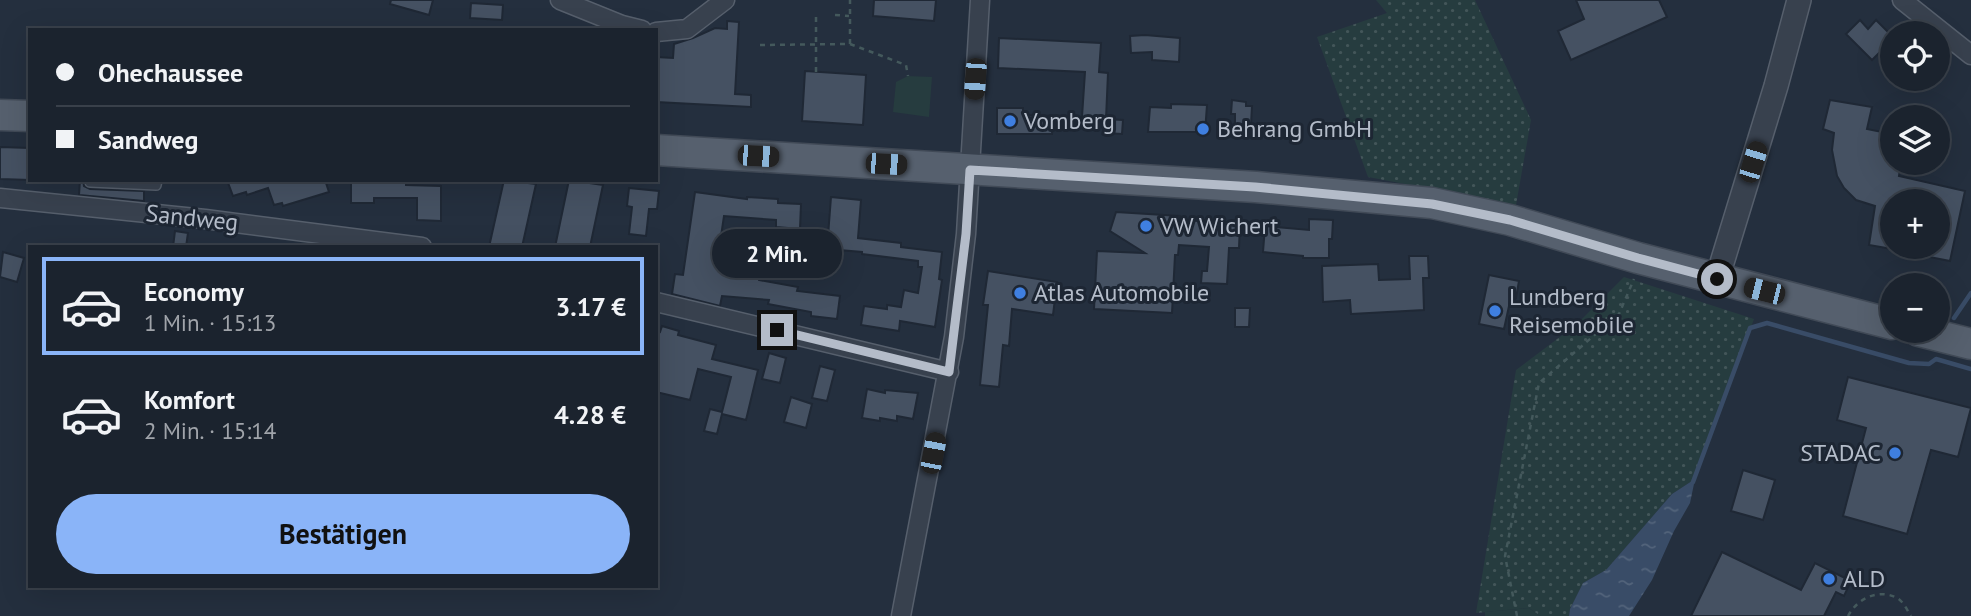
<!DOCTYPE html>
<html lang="de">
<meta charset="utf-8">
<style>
body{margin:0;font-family:"PT Sans",sans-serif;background:#282f3a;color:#f1f3f6;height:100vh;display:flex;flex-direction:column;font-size:26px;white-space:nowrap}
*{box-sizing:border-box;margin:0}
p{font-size:23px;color:#a0a4aa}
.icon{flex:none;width:38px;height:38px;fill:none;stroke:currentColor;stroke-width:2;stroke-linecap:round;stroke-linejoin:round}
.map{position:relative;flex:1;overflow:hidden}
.details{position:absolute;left:28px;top:245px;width:630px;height:343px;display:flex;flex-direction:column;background:#1b232e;border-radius:0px;box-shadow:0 7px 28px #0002,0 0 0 2px #39404a}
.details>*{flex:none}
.guide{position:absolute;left:28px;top:28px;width:630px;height:154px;border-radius:0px;box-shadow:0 7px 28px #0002,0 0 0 2px #39404a;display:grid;align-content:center;height:154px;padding:0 28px;background:#1b232e}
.controls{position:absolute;left:1880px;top:21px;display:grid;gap:14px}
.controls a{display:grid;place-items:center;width:70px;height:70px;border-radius:50%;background:#1b232e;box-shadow:0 7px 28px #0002,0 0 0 2px #39404a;font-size:35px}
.end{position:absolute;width:32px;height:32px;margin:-16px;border:9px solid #b4bcc9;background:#111;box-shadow:0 0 0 4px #111}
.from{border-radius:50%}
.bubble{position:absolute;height:49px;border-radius:24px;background:#1b232e;box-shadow:0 7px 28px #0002,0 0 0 2px #39404a;font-size:23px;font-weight:700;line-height:49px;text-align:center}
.car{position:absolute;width:21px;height:42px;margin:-21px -10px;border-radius:9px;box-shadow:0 0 5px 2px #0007;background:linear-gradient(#222 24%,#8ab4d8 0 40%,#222 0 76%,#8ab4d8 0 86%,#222 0)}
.guide b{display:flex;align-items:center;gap:24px;height:66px;font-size:26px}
.guide b+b{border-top:2px solid #39404a}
.guide i{width:18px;height:18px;background:#f1f3f6}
ul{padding:12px 0 0;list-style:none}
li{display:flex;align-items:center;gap:21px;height:98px;margin:0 14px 10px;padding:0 14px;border:4px solid transparent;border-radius:0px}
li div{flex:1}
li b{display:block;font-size:26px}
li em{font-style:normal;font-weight:700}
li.current{border-color:#8ab4f8}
li>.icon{width:63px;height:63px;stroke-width:1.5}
.cta{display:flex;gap:14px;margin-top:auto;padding:14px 28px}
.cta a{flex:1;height:80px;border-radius:42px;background:#8ab4f8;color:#111;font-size:28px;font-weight:700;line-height:80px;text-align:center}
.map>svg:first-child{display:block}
.grass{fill:url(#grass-dots)}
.green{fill:#263c3f}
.water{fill:url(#water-ripples)}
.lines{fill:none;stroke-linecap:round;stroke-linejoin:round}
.stream{stroke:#394c67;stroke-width:4.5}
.building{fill:#455162;stroke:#1f2835;stroke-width:2}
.service-casing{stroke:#565f6c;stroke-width:12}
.minor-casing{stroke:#565f6c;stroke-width:21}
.tertiary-casing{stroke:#565f6c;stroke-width:26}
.primary-casing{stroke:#414a57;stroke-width:33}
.path{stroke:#44595c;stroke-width:2.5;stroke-dasharray:5 5;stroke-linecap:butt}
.service{stroke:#38414e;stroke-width:9}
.minor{stroke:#38414e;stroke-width:18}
.tertiary{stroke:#38414e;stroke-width:23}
.primary{stroke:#56606e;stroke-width:30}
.route{stroke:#b4bcc9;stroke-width:9}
.shop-dot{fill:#3f7fe0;stroke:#1d2633;stroke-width:2.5}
.labels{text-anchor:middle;stroke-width:6;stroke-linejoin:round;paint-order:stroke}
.poi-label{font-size:24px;fill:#b4bcc9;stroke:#1d2633;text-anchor:start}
.street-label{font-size:24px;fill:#b4bcc9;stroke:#1d2633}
</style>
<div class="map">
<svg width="1971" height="616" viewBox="0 0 1971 616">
<defs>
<pattern id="grass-dots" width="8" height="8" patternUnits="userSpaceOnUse" patternTransform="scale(1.75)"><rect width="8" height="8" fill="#263c3f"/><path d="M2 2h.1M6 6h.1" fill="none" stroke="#435659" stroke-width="1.8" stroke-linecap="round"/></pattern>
<pattern id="water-ripples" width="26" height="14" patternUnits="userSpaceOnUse" patternTransform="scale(1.75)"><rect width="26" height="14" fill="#394c67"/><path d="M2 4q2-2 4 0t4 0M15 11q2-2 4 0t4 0" fill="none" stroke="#53647b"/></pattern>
</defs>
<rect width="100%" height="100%" fill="#242f3e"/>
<g class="grass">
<path d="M1376 0H1475L1531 120 1516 205 1368 177 1317 37 1387 13Z"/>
<path d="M1624 277 1754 319 1695 479 1672 494 1606 570 1583 583 1570 609 1569 616H1540L1529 608 1476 613 1516 370 1577 324Z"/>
</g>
<g class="green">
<path d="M908 76 932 77 929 117 893 112 896 82Z"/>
<path d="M1529 608 1540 616H1485V612Z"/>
</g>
<path class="water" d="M1695 479 1690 503 1674 531 1652 580 1629 616H1569L1570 609 1583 583 1606 570 1672 494Z"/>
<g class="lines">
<g class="stream">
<path d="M1954 318 1971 293"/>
<path d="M1693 482 1750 328 1767 323 1909 363 1929 364 1936 359 1971 369"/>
</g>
</g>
<g class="building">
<path d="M391 0H433L429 15 390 4Z"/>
<path d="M874 0H936L934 21 873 16Z"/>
<path d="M1576 0H1659L1667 17 1571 60 1558 31 1584 19Z"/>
<path d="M471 3 503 5 502 20 470 18Z"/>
<path d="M1860 20 1868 29 1876 20 1892 36V40L1872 60 1846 34Z"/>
<path d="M727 21 739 22 735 94 751 95V107L656 102V57L673 58 674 44 693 38 715 28 727 29Z"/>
<path d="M1145 35 1180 38 1179 62 1152 60V52L1131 53 1130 36Z"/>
<path d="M999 38 1101 43 1099 72 1108 73 1106 119 1082 117 1085 72 998 68Z"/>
<path d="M805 71 866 75 863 125 802 121Z"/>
<path d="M1232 100 1246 102V106H1252L1251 125 1235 124V114H1231Z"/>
<path d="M1830 100 1872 107 1867 129 1892 134V163H1901L1899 176 1965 191 1950 261 1909 253V247H1937V201H1892V249L1869 245 1875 206 1856 200 1844 188 1837 176 1832 150 1834 133 1823 129Z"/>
<path d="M1171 104 1207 105 1205 132H1148L1150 107 1171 108Z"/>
<path d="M997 108H1023V115L1053 116 1052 134H997Z"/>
<path d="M1106 119 1123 120 1122 134 1105 133Z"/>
<path d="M0 147 30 148V180L0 179Z"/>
<path d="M80 180H83L84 186 90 189 144 191V201L79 195Z"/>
<path d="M227 180H325L329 192 283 206 282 203 274 205 268 188 247 195 246 192 233 196Z"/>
<path d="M351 180H406V185L441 186V221L417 220V198H374V203H351Z"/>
<path d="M504 180 536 184 522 247H489Z"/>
<path d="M569 180 603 185 590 247H555Z"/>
<path d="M629 188 659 191 657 209H649L646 236 629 234 632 207 627 206Z"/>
<path d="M695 192 747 199V197L778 199V203L801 204 800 229 776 227V220L724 216 717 263 760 266 759 280 798 287 797 291 840 296 837 319 811 316V312L768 304 769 300 722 296 720 306 672 294 675 274 683 275Z"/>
<path d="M831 197 861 200 858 238 901 243V247L942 252 939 279 942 280 935 327 900 321 899 331 861 325 864 306 887 309V305L901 307 904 290 918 293 922 267H918V261L862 254V252L827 249Z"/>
<path d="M1116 212 1180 216V220L1240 223 1239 248H1229L1227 284 1201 283 1202 271H1207L1209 247 1179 245 1178 255H1175L1172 313 1094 309 1097 251 1145 253 1110 231Z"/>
<path d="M1309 219 1333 220 1332 239H1329V258H1303V256L1263 252 1265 226 1309 230Z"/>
<path d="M175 231 188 233 186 247H173Z"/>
<path d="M3 252 24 258 17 282 0 277Z"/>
<path d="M1409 256H1428L1429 278H1423L1424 310 1351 314 1350 300 1323 302 1322 266 1378 264 1379 280 1410 279Z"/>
<path d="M988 271 1057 282 1053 315 1012 309 1009 346 1003 345 999 387 980 385 988 305H983Z"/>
<path d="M1489 275 1519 281 1516 298 1511 297 1504 329 1479 324Z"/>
<path d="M1235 308H1250L1249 327H1235Z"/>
<path d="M662 326 679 331 678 335 716 345 712 359 758 370 746 420 722 414 717 434 704 431 710 409 722 412 731 377 698 369 690 400 656 392V331L660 332Z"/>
<path d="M769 353 786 358 780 383 762 379Z"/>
<path d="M820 366 835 370 827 401 812 398Z"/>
<path d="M1848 377 1971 408 1958 457 1931 450 1907 534 1843 516 1866 428 1837 420Z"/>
<path d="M867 389 885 393V390L918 393 913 419 897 416V421L880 418V421L862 418Z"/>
<path d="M791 397 812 404 806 428 784 422Z"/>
<path d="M1743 470 1775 480 1763 520 1731 511Z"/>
<path d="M1722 552 1801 590 1815 563 1851 581 1844 596 1836 592 1824 616H1691Z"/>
</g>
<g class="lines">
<g class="service-casing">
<path id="service" d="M90 180V182L156 185 157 180"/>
</g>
<g class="minor-casing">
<g id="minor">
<path d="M560 0 622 25 642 30"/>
<path d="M1902 0 1971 55"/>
<path d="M656 32 687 29 725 0"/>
<path d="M0 198 205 219 422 247"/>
<path d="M656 302 949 372"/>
<path d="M901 616 954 337 966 234 980 0"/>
</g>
</g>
<g class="tertiary-casing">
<path id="tertiary" d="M1717 279 1776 86 1799 0"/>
</g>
<g class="primary-casing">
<g id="primary">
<path d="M0 115 30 116"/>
<path d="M656 150 1256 187 1432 203 1510 220 1638 258 1892 324"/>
<path d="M1919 331 1971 344"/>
</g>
</g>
<g class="path">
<path d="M835 15 849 16"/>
<path d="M850 44 906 65 908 76"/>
<path d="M760 45 850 44V0"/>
<path d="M816 72V14"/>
<path d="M1517 616 1505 556 1539 383 1619 314 1634 279"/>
<path d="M1848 616C1857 599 1878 588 1897 598 1903 601 1907 610 1911 616"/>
</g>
<use href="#service" class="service"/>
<use href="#minor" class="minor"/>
<use href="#tertiary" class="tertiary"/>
<use href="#primary" class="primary"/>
</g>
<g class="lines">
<path class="route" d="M777 330 949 372 966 234 970 170 1255 187 1432 204 1510 220 1638 258 1717 279"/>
</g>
<g class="shop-dot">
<circle cx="1010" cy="121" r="7"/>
<circle cx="1203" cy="129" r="7"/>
<circle cx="1146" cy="226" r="7"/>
<circle cx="1020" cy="293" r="7"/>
<circle cx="1495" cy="311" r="7"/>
<circle cx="1895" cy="453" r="7"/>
<circle cx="1829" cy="579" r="7"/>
</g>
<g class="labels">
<g class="poi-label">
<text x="1024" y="129">Vomberg</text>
<text x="1217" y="137">Behrang GmbH</text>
<text x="1160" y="234">VW Wichert</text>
<text x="1034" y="301">Atlas Automobile</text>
<text x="1509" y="305">Lundberg<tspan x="1509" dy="28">Reisemobile</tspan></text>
<text x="1881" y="461" text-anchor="end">STADAC</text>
<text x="1843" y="587">ALD</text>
</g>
<g class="street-label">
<text transform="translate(192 218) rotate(6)" y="8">Sandweg</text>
</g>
</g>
</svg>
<div class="controls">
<a><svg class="icon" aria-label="locate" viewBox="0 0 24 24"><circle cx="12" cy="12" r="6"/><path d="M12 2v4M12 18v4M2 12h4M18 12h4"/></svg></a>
<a><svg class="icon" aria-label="layers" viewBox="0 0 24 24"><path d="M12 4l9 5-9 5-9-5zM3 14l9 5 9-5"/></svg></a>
<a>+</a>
<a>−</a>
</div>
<i class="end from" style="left:1717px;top:279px"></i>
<i class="end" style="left:777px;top:330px"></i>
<div class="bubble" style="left:712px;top:229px;width:130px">2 Min.</div>
<i class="car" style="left:975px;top:79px;rotate:184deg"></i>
<i class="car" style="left:758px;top:156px;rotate:93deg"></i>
<i class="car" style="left:1753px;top:162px;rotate:17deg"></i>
<i class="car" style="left:886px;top:164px;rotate:93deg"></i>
<i class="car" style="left:1764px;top:291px;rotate:284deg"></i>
<i class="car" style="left:933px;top:453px;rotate:11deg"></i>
<div class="guide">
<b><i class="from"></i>Ohechaussee</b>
<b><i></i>Sandweg</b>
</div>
<section class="details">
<ul>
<li class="current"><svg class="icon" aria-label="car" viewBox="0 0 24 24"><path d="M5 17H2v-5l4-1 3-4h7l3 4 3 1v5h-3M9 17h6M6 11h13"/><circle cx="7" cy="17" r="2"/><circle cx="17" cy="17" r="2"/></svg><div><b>Economy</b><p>1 Min. · 15:13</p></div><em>3.17 €</em></li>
<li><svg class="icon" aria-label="car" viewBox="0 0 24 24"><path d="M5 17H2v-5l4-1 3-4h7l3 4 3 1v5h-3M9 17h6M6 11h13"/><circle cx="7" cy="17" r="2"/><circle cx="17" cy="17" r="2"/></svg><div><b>Komfort</b><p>2 Min. · 15:14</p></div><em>4.28 €</em></li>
</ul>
<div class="cta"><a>Bestätigen</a></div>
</section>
</div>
